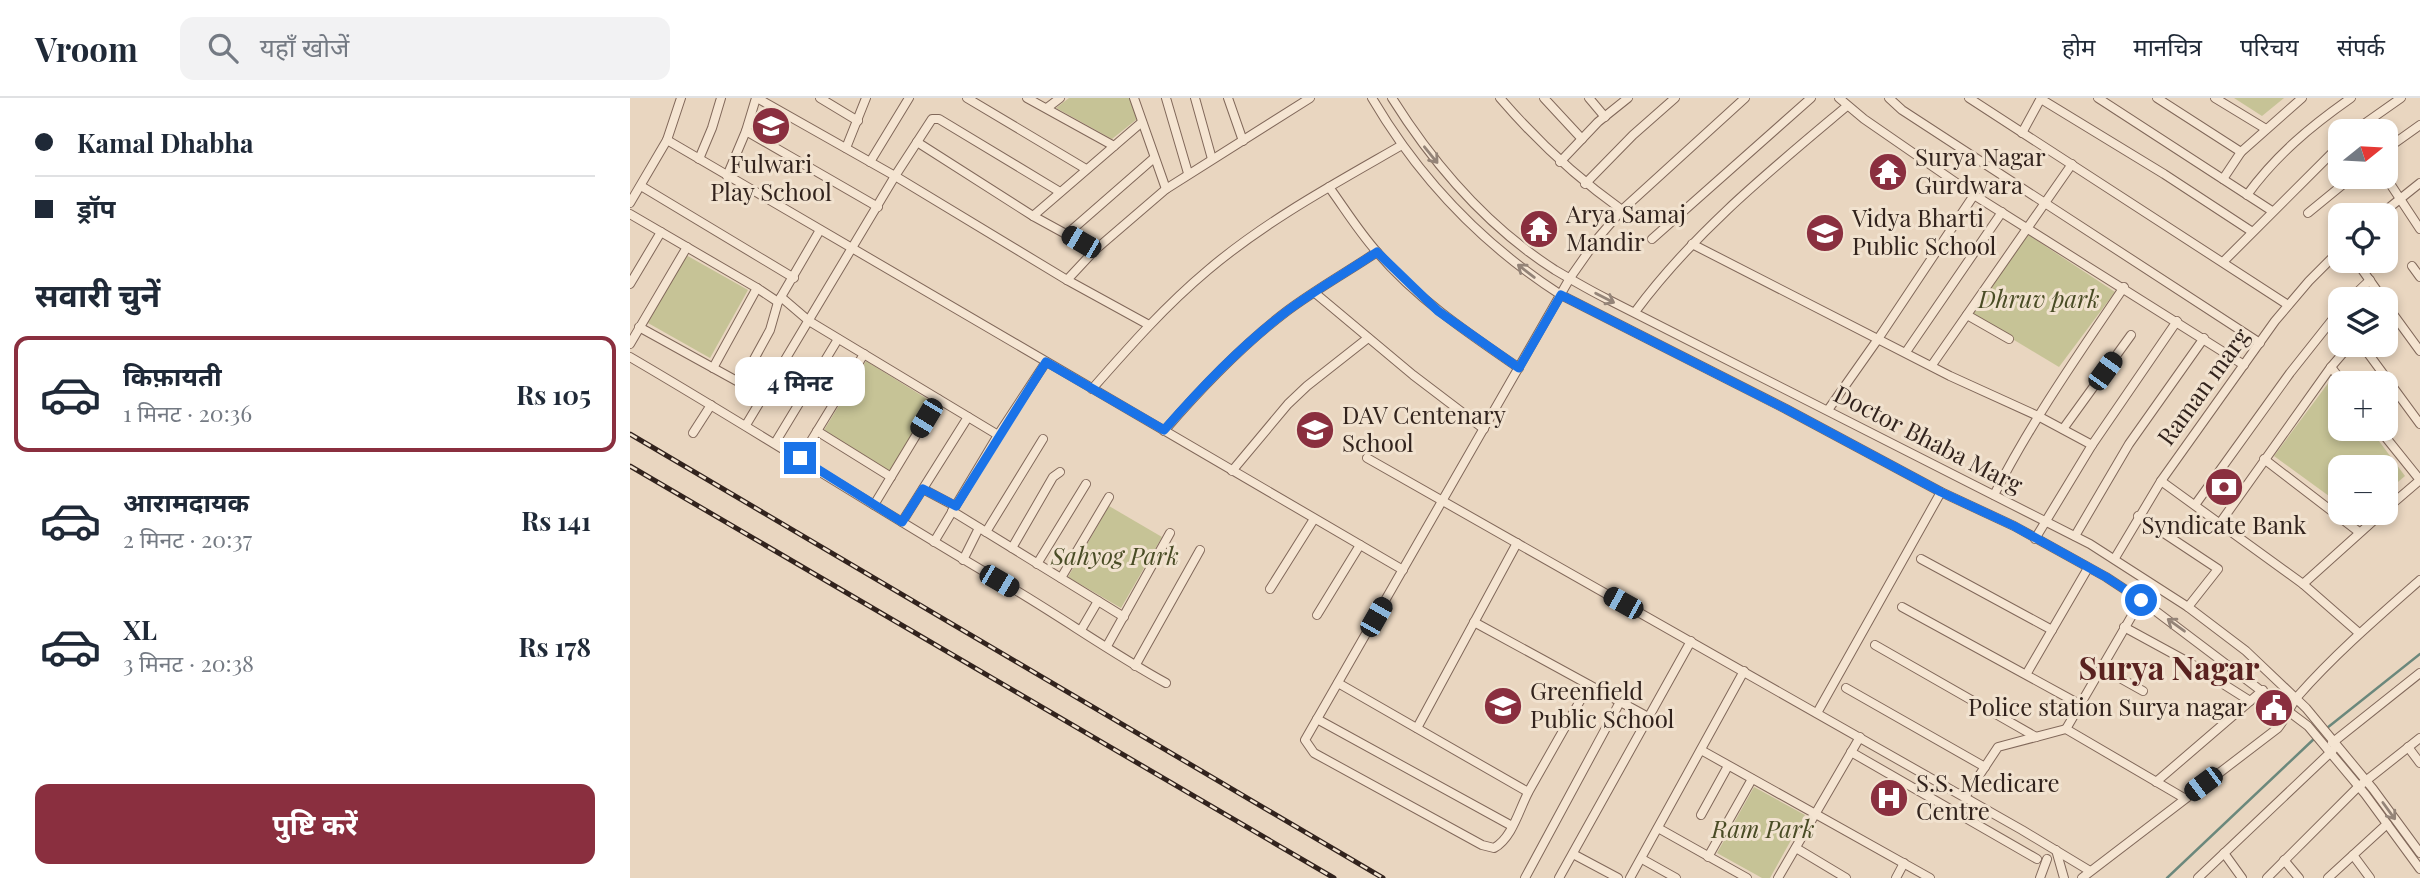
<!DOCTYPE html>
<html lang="hi">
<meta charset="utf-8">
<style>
body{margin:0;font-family:"Playfair Display","Noto Sans Devanagari",serif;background:#f2f2f3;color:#1f2937;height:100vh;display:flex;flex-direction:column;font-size:26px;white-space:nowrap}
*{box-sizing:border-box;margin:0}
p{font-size:23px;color:#747a83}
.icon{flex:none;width:38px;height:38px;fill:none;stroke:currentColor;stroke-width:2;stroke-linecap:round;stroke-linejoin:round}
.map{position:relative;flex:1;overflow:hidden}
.drawer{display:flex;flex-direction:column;background:#fff;width:630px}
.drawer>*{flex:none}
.guide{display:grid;align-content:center;height:154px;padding:0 35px;background:#fff}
.needle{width:46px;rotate:72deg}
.tools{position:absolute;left:1698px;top:21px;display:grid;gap:14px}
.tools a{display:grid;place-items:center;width:70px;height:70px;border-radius:14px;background:#fff;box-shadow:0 4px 10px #0003;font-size:35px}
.end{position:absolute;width:32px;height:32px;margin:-16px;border:9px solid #1a73e8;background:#fff;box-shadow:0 0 0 4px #fff}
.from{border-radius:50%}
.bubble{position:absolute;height:49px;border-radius:14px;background:#fff;box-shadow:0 4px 10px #0003;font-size:23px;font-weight:700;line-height:49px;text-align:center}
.car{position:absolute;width:21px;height:42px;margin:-21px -10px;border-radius:9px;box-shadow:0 0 5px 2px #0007;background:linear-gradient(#222 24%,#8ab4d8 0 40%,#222 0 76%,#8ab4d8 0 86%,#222 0)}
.guide b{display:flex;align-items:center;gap:24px;height:66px;font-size:26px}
.guide b+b{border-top:2px solid #e0e1e3}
.guide i{width:18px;height:18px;background:#1f2937}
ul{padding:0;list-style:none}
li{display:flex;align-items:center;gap:21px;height:116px;margin:0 14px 10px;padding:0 21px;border:4px solid transparent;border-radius:14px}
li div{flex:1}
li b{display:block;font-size:26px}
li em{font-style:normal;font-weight:700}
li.current{border-color:#8a2f3f}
li>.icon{width:63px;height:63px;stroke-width:1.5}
h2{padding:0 35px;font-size:32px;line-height:84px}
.primary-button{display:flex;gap:14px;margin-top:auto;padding:14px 35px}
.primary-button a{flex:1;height:80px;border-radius:14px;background:#8a2f3f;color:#fff;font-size:28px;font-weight:700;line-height:80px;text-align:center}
header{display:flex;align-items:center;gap:42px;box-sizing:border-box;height:98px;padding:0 35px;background:#fff;border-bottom:2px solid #e0e1e3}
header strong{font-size:33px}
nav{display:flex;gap:38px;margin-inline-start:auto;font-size:24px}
.search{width:490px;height:63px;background:#f2f2f3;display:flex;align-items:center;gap:18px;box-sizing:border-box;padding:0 24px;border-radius:14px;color:#747a83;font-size:26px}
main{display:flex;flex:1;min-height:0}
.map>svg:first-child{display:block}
.green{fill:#c6c396}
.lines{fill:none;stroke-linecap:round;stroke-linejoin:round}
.stream{stroke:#6b887c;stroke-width:2.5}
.minor-casing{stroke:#81685a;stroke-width:10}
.minor{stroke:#f5e5d2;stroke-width:8}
.rail-casing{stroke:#32231d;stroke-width:5}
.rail{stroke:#f1e2cf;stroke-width:2.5;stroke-dasharray:8;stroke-linecap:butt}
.oneway{stroke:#948478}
.route{stroke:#1a73e8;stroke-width:9}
.labels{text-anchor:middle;stroke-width:6;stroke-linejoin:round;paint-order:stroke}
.poi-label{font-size:24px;fill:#32231d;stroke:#f1e2cf;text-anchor:start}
.park-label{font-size:24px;font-style:italic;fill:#494c25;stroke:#f1e2cf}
.street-label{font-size:24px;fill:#32231d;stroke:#f1e2cf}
.district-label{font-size:32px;font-weight:bold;fill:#5a2220;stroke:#f1e2cf}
</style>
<header>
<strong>Vroom</strong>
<div class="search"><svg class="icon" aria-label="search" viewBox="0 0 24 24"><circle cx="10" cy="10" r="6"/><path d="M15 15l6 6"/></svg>यहाँ खोजें</div>
<nav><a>होम</a><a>मानचित्र</a><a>परिचय</a><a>संपर्क</a></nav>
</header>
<main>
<section class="drawer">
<div class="guide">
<b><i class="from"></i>Kamal Dhabha</b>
<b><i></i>ड्रॉप</b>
</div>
<h2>सवारी चुनें</h2>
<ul>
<li class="current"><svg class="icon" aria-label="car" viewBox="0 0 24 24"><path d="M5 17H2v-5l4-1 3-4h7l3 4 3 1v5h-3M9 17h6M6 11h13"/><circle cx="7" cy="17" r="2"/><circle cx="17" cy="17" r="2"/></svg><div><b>किफ़ायती</b><p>1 मिनट · 20:36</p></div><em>Rs 105</em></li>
<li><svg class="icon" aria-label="car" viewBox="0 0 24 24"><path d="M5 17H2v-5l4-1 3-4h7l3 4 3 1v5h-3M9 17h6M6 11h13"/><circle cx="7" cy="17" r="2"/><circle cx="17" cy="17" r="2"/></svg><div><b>आरामदायक</b><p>2 मिनट · 20:37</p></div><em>Rs 141</em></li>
<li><svg class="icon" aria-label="car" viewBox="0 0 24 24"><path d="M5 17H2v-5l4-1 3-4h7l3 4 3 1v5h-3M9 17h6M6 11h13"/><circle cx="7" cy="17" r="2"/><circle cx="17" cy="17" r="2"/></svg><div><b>XL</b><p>3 मिनट · 20:38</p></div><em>Rs 178</em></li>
</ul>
<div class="primary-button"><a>पुष्टि करें</a></div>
</section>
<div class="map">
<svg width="1790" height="780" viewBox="0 0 1790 780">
<rect width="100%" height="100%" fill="#e9d6c0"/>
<g class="green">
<path d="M439 0H500L507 21 482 41 426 10Z"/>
<path d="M1604 0H1654L1632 18Z"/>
<path d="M1397 136 1485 194 1429 269 1341 216Z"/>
<path d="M56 157 118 192 80 260 18 225Z"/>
<path d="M236 263 302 304 260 373 194 332Z"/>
<path d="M1702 280 1710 290V331H1740L1775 378 1755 395V369H1710V406L1644 358Z"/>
<path d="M479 408 532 439 491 510 438 479Z"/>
<path d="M1124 689 1175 717 1140 780H1132L1087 755Z"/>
</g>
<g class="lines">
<g class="stream">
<path d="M1697 630 1790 556"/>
<path d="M1537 780 1686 639"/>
</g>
<g class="minor-casing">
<g id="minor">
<path d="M127 0 265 78 437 182 519 227"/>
<path d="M190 0 228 23"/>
<path d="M337 0 456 71"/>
<path d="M397 0 484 48"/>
<path d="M504 0 536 91"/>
<path d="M536 0 558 75"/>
<path d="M565 0 582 61"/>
<path d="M598 0 613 43"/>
<path d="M742 0C789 80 853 147 931 197L1156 311 1311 394 1384 428 1476 479 1511 502 1678 628 1735 696 1790 771"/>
<path d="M762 0C804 67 858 129 925 172 942 182 959 192 977 201L1460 446 1558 509 1616 553 1676 610 1743 691 1790 755"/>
<path d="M870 0C907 43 947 80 992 112"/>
<path d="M914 0 952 41"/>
<path d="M959 0 975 19"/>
<path d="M1209 0 1234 21 1344 97 1614 267"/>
<path d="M1259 0 1272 12 1630 245"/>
<path d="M1339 0 1658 207"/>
<path d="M1468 0 1642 113"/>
<path d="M1527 0 1611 54"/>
<path d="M1585 0 1636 31"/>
<path d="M1411 1 1534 76 1621 133"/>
<path d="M417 10 430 0"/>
<path d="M116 33 248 109"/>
<path d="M1724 33 1771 0"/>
<path d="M1392 35 1411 0"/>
<path d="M37 42 773 472"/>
<path d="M287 44 403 118 465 152"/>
<path d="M216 50 236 0"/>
<path d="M1755 52 1790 27"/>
<path d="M69 61 82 30 91 0"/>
<path d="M240 64 279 0"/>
<path d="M930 64 968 24 998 0"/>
<path d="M97 78 116 33 126 0"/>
<path d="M1755 78 1790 131"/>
<path d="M1593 81 1611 54 1672 0"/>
<path d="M955 86 1003 37 1045 0"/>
<path d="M11 88 164 180"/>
<path d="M699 89C715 111 729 134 747 154 787 201 838 235 889 270"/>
<path d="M1617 97C1646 57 1681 28 1721 0"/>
<path d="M0 105 37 42 51 0"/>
<path d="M1678 115 1722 79"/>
<path d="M0 116 127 190 148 204"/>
<path d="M1750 117 1790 85"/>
<path d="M403 118 512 24"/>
<path d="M437 136 524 60"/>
<path d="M1022 141 1181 0"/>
<path d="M1062 146 1320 278 1408 318 1462 347"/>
<path d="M1726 163 1753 201"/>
<path d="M1593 164 1710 47"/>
<path d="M1782 168 1790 179"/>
<path d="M437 182 465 152 536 91 680 0"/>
<path d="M0 186 31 134"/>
<path d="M685 195 783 277 854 331"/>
<path d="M151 199 179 223 368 337"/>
<path d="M1720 201 1740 182"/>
<path d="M1755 205 1790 253"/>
<path d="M1005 214C1064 134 1142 71 1217 8"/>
<path d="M1337 217 1379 241"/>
<path d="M9 229 134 298"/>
<path d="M0 246 57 149"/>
<path d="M1732 247 1790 326"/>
<path d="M1276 254 1372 114"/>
<path d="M0 259C130 335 257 417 387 493 437 523 485 557 536 585"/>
<path d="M1302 267 1442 66"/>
<path d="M1701 269 1713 285"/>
<path d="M83 270 127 190"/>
<path d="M111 285 140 232 148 204 190 132"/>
<path d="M462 291C499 249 535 208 578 172 637 122 706 85 772 47"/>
<path d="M1198 312 1248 241 1344 97"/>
<path d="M116 327 265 78 302 21H309L430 94"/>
<path d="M1433 331 1501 237"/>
<path d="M1749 331 1790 382"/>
<path d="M187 333 261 379"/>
<path d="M534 333C572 289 611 248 657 213 685 192 717 174 747 154"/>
<path d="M63 335 81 307"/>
<path d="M145 345 208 241"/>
<path d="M737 360 1392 732 1460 773"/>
<path d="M170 361 234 256"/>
<path d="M1634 361 1729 434"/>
<path d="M602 373 658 306 677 288 738 240"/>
<path d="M1531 383 1673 486 1729 535"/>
<path d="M293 391 325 408"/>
<path d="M1364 397C1401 324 1448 257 1494 189"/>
<path d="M244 407 308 301"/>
<path d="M1565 407 1660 275 1710 212"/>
<path d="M1755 412 1790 382"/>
<path d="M322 413 494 519"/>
<path d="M1508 418 1588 471 1558 509"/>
<path d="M272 424 338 319"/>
<path d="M1590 425 1701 269 1720 247"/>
<path d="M356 434 413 341"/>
<path d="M1445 438 1499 346 1574 240"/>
<path d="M1405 441 1462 347 1547 223"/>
<path d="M304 444 368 337 416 264"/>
<path d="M382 450 423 379 430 374"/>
<path d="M1485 460 1531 383 1645 223 1679 183 1710 152"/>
<path d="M1291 461 1422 532"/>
<path d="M333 462 349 430"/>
<path d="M407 466 456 386"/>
<path d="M431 480 479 399"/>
<path d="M1673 486 1752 415"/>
<path d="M640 491 684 421"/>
<path d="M1272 509 1451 607"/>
<path d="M687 517 730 447"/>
<path d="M844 524 1018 619"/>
<path d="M1494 529 1560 565 1620 603"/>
<path d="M451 532 468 503"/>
<path d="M1245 547 1406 639"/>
<path d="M477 548 540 435"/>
<path d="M505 568 570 452"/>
<path d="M1472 570 1513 593"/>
<path d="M1397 575 1458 470"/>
<path d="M708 585 898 694"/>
<path d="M959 587C940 621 920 656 900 691 890 708 883 740 864 750L852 747 684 655 675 642 940 180 968 140 992 112 1115 0"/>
<path d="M1216 590 1355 669"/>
<path d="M1187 615 1311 394"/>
<path d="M687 621 882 728"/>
<path d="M787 630 887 445"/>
<path d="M1436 631 1511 502"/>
<path d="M1702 645 1790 575"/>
<path d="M1778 649 1790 665"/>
<path d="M1071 652 1300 780"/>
<path d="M1221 654 1407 761"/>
<path d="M1526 684 1633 592"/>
<path d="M1335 699 1368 649 1436 631 1554 700"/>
<path d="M1071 717 1098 668"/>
<path d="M1028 730 1117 780"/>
<path d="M1166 750 1216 780"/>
<path d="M1426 752 1434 780"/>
<path d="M1594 755 1612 780"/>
<path d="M943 756 988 780"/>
<path d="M1723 757 1740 780"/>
<path d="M1078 759 1122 681"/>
<path d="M1012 761 1046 780"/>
<path d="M1654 762 1669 780"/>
<path d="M895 780 990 604"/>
<path d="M929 780 1061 543"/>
<path d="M1000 780 1114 573"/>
<path d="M1148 780 1230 639"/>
<path d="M1266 780 1274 765"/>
<path d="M1410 780 1417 761"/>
<path d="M1452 780 1648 630C1656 620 1660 608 1668 598 1705 556 1748 519 1790 482"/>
<path d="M1568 780 1703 652"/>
<path d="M1637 780 1728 689 1790 640"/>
<path d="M1698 780 1757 726"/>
</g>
</g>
<use href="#minor" class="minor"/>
<g class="rail-casing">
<g id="rail">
<path d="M0 336 753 780"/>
<path d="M0 368 704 780"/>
</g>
</g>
<use href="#rail" class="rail"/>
</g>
<defs><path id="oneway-shaft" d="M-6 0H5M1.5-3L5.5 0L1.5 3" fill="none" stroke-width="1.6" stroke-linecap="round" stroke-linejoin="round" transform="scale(1.75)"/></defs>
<g class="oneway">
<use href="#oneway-shaft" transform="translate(801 57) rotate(51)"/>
<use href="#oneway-shaft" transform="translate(896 173) rotate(-142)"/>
<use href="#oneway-shaft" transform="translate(975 200) rotate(27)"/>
<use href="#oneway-shaft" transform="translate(1546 527) rotate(-144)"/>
<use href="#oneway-shaft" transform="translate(1759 713) rotate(54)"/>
</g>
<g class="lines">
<path class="route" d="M170 360 272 424 293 391 326 408 416 264 534 332C572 289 611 248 657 213 685 192 717 174 747 154L808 213 889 270 931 197 1156 311 1311 394 1384 428 1476 479 1511 502"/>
</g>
<defs>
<g id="school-disc" transform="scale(2.0125)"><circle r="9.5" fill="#8a2f3f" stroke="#f1e2cf"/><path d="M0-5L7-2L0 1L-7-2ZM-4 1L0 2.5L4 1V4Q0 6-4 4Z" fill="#fff"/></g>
<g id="temple-disc" transform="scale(2.0125)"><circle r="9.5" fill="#8a2f3f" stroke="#f1e2cf"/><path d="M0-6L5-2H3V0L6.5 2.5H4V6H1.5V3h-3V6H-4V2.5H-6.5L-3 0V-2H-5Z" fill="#fff"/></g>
<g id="bank-disc" transform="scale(2.0125)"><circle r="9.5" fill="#8a2f3f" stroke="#f1e2cf"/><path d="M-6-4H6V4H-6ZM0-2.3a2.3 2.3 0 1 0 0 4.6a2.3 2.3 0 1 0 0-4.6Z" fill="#fff"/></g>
<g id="civic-disc" transform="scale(2.0125)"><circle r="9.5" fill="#8a2f3f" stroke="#f1e2cf"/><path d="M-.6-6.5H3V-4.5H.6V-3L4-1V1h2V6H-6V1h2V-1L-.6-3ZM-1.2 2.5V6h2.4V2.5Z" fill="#fff"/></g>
<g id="hospital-disc" transform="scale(2.0125)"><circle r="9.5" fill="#8a2f3f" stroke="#f1e2cf"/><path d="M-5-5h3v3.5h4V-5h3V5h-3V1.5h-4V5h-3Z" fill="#fff"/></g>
</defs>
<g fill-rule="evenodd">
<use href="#school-disc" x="141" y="28"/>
<use href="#temple-disc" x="1258" y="74"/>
<use href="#temple-disc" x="909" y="131"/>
<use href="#school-disc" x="1195" y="135"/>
<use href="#school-disc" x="685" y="332"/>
<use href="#bank-disc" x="1594" y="389"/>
<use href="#school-disc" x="873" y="608"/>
<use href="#civic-disc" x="1644" y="610"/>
<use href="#hospital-disc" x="1259" y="700"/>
</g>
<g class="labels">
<g class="poi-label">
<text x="1285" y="68">Surya Nagar<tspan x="1285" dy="28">Gurdwara</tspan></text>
<text x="141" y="75" text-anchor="middle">Fulwari<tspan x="141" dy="28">Play School</tspan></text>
<text x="936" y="125">Arya Samaj<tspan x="936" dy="28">Mandir</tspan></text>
<text x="1222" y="129">Vidya Bharti<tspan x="1222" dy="28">Public School</tspan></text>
<text x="712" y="326">DAV Centenary<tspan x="712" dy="28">School</tspan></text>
<text x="1594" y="436" text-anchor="middle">Syndicate Bank</text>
<text x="900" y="602">Greenfield<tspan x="900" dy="28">Public School</tspan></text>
<text x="1617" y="618" text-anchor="end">Police station Surya nagar</text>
<text x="1286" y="694">S.S. Medicare<tspan x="1286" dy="28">Centre</tspan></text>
</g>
<g class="park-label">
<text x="1409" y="210">Dhruv park</text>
<text x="485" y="467">Sahyog Park</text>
<text x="1133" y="740">Ram Park</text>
</g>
<g class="street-label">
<text transform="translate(1574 289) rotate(-54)" y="8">Raman marg</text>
<text transform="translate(1298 342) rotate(27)" y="8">Doctor Bhaba Marg</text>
</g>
<g class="district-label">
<text x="1539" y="582">Surya Nagar</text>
</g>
</g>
</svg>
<div class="tools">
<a><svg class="needle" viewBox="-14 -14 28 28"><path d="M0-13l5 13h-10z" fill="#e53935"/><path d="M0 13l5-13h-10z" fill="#747a83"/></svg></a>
<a><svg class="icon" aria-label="locate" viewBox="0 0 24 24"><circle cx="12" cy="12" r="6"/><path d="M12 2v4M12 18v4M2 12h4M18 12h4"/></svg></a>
<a><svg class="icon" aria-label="layers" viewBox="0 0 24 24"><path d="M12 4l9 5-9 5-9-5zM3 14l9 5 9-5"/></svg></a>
<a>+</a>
<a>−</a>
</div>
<i class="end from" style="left:1511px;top:502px"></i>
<i class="end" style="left:170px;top:360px"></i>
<div class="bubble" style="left:105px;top:259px;width:130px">4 मिनट</div>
<i class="car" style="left:451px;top:144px;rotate:300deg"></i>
<i class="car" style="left:1475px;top:273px;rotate:36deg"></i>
<i class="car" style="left:296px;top:320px;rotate:211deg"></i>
<i class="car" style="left:369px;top:483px;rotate:120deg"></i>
<i class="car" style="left:993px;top:505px;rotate:299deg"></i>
<i class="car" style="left:746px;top:519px;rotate:30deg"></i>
<i class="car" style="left:1573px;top:686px;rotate:233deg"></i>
</div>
</main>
